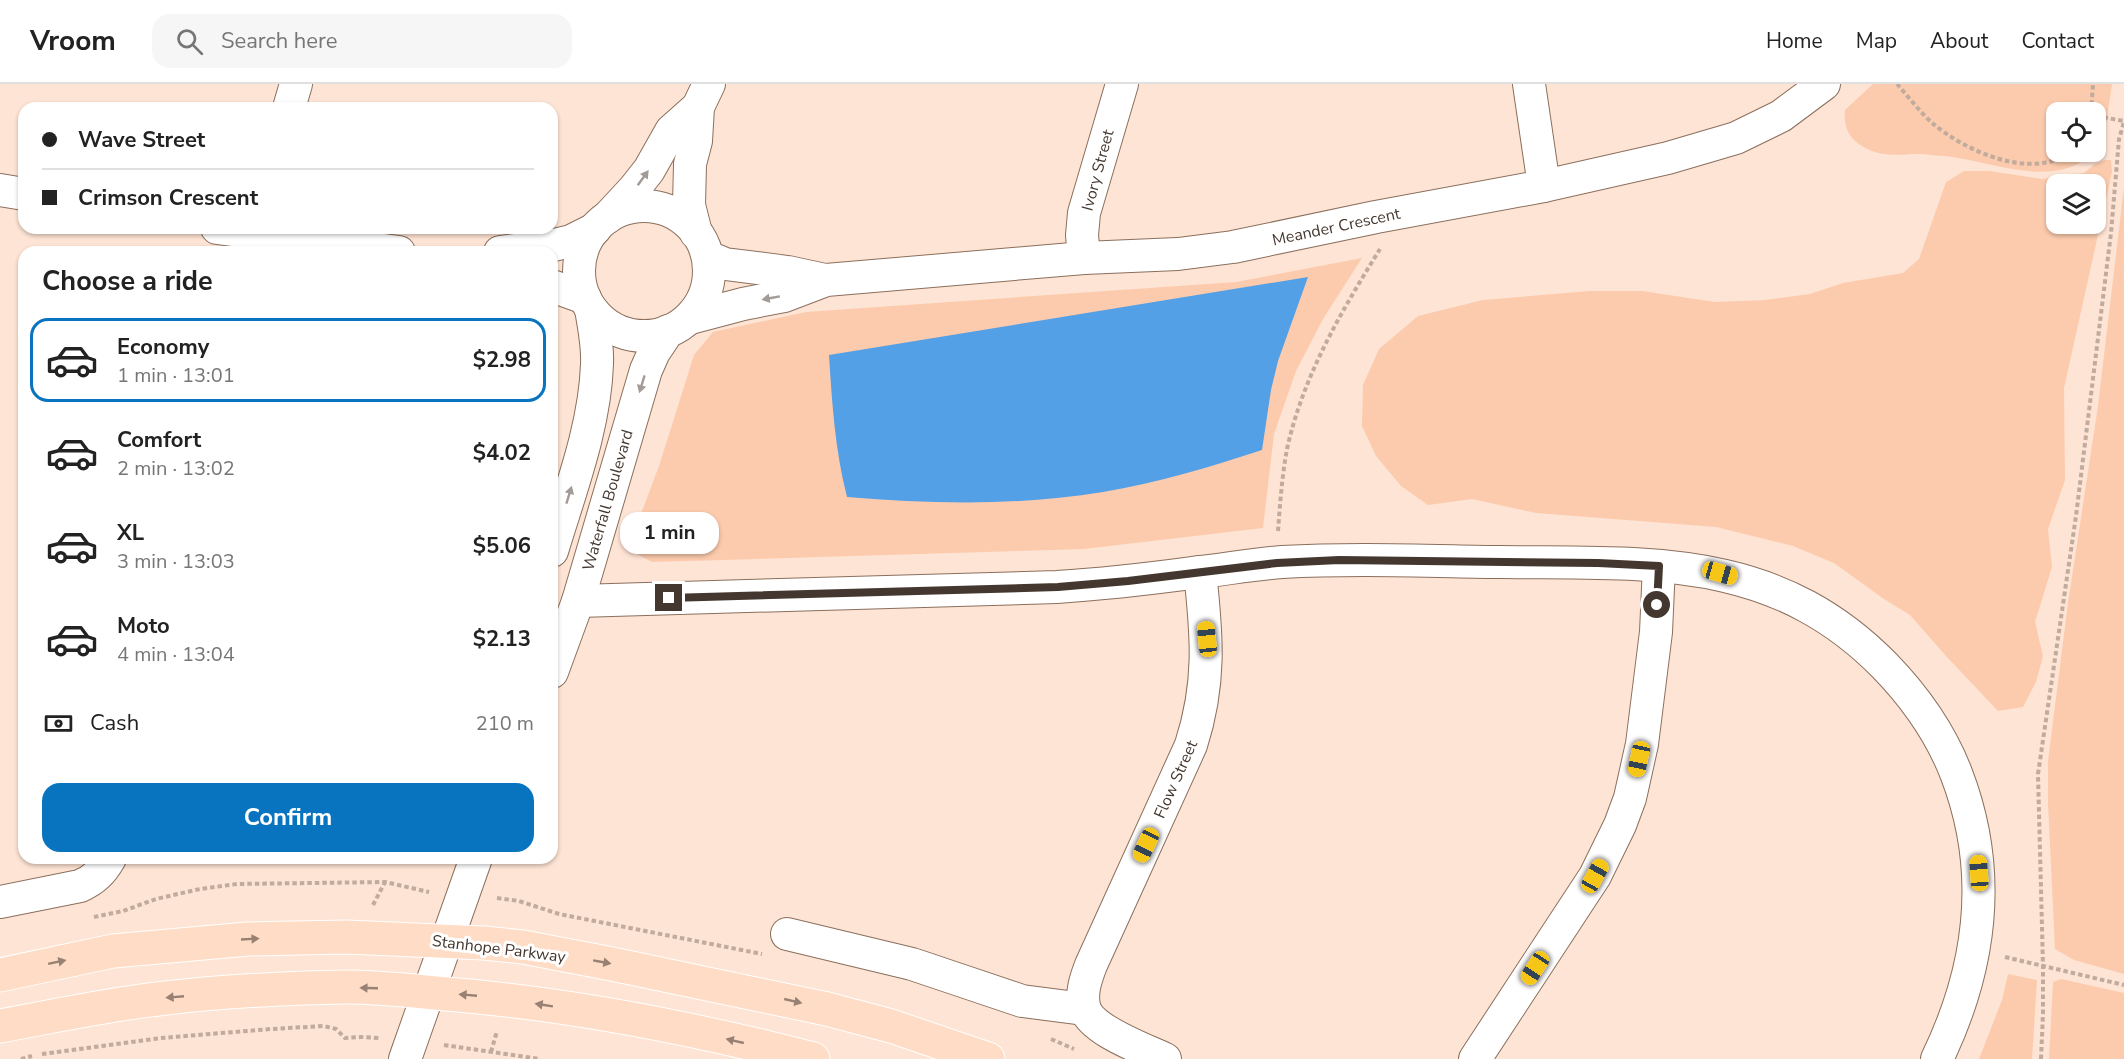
<!DOCTYPE html>
<meta charset="utf-8">
<style>
body{margin:0;font-family:"Nunito Sans",sans-serif;background:#f6f6f6;color:#222;height:100vh;display:flex;flex-direction:column;font-size:22px;white-space:nowrap}
*{box-sizing:border-box;margin:0}
p{font-size:20px;color:#767676}
.icon{flex:none;width:33px;height:33px;fill:none;stroke:currentColor;stroke-width:2;stroke-linecap:round;stroke-linejoin:round}
.map{position:relative;flex:1;overflow:hidden}
.drawer{position:absolute;left:18px;top:162px;width:540px;height:618px;display:flex;flex-direction:column;background:#fff;border-radius:18px;box-shadow:0 2px 4px #0004}
.drawer>*{flex:none}
.hud{position:absolute;left:18px;top:18px;width:540px;height:132px;border-radius:18px;box-shadow:0 2px 4px #0004;display:grid;align-content:center;height:132px;padding:0 24px;background:#fff}
.controls{position:absolute;left:2046px;top:18px;display:grid;gap:12px}
.controls a{display:grid;place-items:center;width:60px;height:60px;border-radius:12px;background:#fff;box-shadow:0 2px 4px #0004;font-size:30px}
.end{position:absolute;width:27px;height:27px;margin:-14px;border:8px solid #44372f;background:#fff;box-shadow:0 0 0 3px #fff}
.from{border-radius:50%}
.bubble{position:absolute;height:42px;border-radius:18px;background:#fff;box-shadow:0 2px 4px #0004;font-size:20px;font-weight:700;line-height:42px;text-align:center}
.car{position:absolute;width:18px;height:36px;margin:-18px -9px;border-radius:8px;box-shadow:0 0 4px 2px #0007;background:linear-gradient(#f5c518 24%,#345 0 40%,#f5c518 0 76%,#345 0 86%,#f5c518 0)}
.hud b{display:flex;align-items:center;gap:21px;height:57px;font-size:22px}
.hud b+b{border-top:2px solid #e0e0e0}
.hud i{width:15px;height:15px;background:#222}
ul{padding:0;list-style:none}
li{display:flex;align-items:center;gap:18px;height:84px;margin:0 12px 9px;padding:0 12px;border:3px solid transparent;border-radius:18px}
li div{flex:1}
li b{display:block;font-size:22px}
li em{font-style:normal;font-weight:700}
li.on{border-color:#0873be}
li>.icon{width:54px;height:54px;stroke-width:1.5}
h2{padding:0 24px;font-size:27px;line-height:72px}
.pay{display:flex;align-items:center;gap:15px;height:66px;padding:0 24px;font-size:22px}
.pay p{margin-inline-start:auto}
.button{display:flex;gap:12px;margin-top:auto;padding:12px 24px}
.button a{flex:1;height:69px;border-radius:18px;background:#0873be;color:#fff;font-size:24px;font-weight:700;line-height:69px;text-align:center}
header{display:flex;align-items:center;gap:36px;box-sizing:border-box;height:84px;padding:0 30px;background:#fff;border-bottom:2px solid #e0e0e0}
header strong{font-size:28px}
nav{display:flex;gap:33px;margin-inline-start:auto;font-size:21px}
.search{width:420px;height:54px;background:#f6f6f6;display:flex;align-items:center;gap:15px;box-sizing:border-box;padding:0 21px;border-radius:18px;color:#767676;font-size:22px}
.map>svg:first-child{display:block}
.green{fill:#fccbad;fill-rule:evenodd}
.water{fill:#54a0e6}
.lines{fill:none;stroke-linecap:round;stroke-linejoin:round}
.minor-casing{stroke:#8b6f5d;stroke-width:34}
.major-casing{stroke:#fff;stroke-width:35}
.path{stroke:#c0ab9d;stroke-width:4;stroke-dasharray:4.5 3;stroke-linecap:butt}
.minor{stroke:#fff;stroke-width:32}
.major{stroke:#ffdcc5;stroke-width:33}
.oneway{fill:#a29b97}
.oneway2{fill:#988172}
.route{stroke:#44372f;stroke-width:8}
.labels{text-anchor:middle;stroke-width:6;stroke-linejoin:round;paint-order:stroke}
.street-label{font-size:16px;fill:#44372f;stroke:#fff}
</style>
<header>
<strong>Vroom</strong>
<div class="search"><svg class="icon" aria-label="search" viewBox="0 0 24 24"><circle cx="10" cy="10" r="6"/><path d="M15 15l6 6"/></svg>Search here</div>
<nav><a>Home</a><a>Map</a><a>About</a><a>Contact</a></nav>
</header>
<div class="map">
<svg width="2124" height="975" viewBox="0 0 2124 975">
<rect width="100%" height="100%" fill="#fee4d4"/>
<g class="green">
<path d="M1873 0H2112L2105 48 2096 66V28H2056V68H2095C2054 107 1993 77 1945 72 1936 72 1927 70 1918 70 1903 70 1887 73 1872 67 1852 59 1843 47 1845 26Z"/>
<path d="M2105 76H2111L2112 88 2064 304 2065 396 2048 445 2052 483 2035 538 2043 572 2036 598 2023 623 1998 627 1946 572 1910 531 1884 515 1834 479 1793 462 1716 443 1536 429 1472 415 1428 421 1401 402 1376 372 1362 342 1363 301 1379 265 1418 232 1483 216 1590 207H1642L1715 218 1765 216 1810 210 1843 199 1903 189 1919 175 1946 98 1964 87H1989L2042 95 2084 89 2095 80ZM2096 100V140H2056V100Z"/>
<path d="M2124 103V890L2074 876 2055 865 2048 719V677L2068 519 2098 322Z"/>
<path d="M1362 174 1323 235 1296 287 1274 350 1263 444 1084 465 652 478 635 469 633 451 659 382 694 271 713 248 806 228 1236 198Z"/>
<path d="M2008 890 2037 896 2032 975H1979L2002 916Z"/>
<path d="M2061 895 2124 909V975H2049L2053 898Z"/>
</g>
<path class="water" d="M1308 193 1278 277 1271 306 1262 366C1210 383 1157 399 1103 408 1018 422 932 420 847 413 835 366 832 319 829 271Z"/>
<g class="lines">
<g class="minor-casing">
<g id="minor">
<path d="M1529 0 1544 102"/>
<path d="M289 24 296 0"/>
<path d="M0 106 24 110"/>
<circle cx="644" cy="187" r="65"/>
<path d="M608 133 634 105 649 86 671 47 698 23"/>
<path d="M217 144 399 168"/>
<path d="M696 149 689 121 690 80 696 57 698 23 709 0"/>
<path d="M500 168 554 161 571 157 595 145"/>
<path d="M708 173 725 180 788 188 825 196"/>
<path d="M1084 174 1082 151 1084 129 1122 0"/>
<path d="M552 202 585 214"/>
<path d="M690 234 743 220 784 212 826 196 1084 174 1178 170 1233 163 1376 133 1544 102 1668 74 1736 54 1781 32 1824 0"/>
<path d="M552 467C570 407 595 343 597 280 598 261 594 243 591 225"/>
<path d="M578 517 1057 503C1103 500 1147 495 1192 489 1222 486 1252 480 1282 478 1354 474 1428 477 1501 478 1647 480 1773 468 1885 582 1915 613 1940 648 1956 689 1994 787 1982 882 1937 975"/>
<path d="M552 588 578 517 646 286 654 268 668 247"/>
<path d="M0 818 80 802C94 796 102 788 110 774"/>
<path d="M787 850 912 880 1022 917 1084 925"/>
<path d="M405 975 476 774"/>
<path d="M1165 975C1144 965 1089 946 1084 922 1081 908 1086 894 1091 881L1191 661C1211 599 1207 552 1200 488"/>
<path d="M1475 975 1595 792 1620 741 1630 714 1642 660 1656 548 1659 482"/>
</g>
</g>
<g class="major-casing">
<g id="major">
<path d="M0 891 113 867 248 855 346 853 484 859 523 863 612 880 827 925 891 942 988 975"/>
<path d="M0 942C55 932 110 920 166 914 226 907 287 904 347 903 380 903 413 907 447 910 570 920 693 944 813 975"/>
</g>
</g>
<g class="path">
<path d="M1897 0C1908 12 1919 27 1931 38 1965 67 2030 97 2071 68"/>
<path d="M2091 28 2093 0"/>
<path d="M2096 32 2124 37"/>
<path d="M1278 447C1280 420 1282 392 1287 365 1303 292 1341 228 1380 165"/>
<path d="M497 814 519 817 559 830 762 870"/>
<path d="M373 821 385 798"/>
<path d="M94 833 123 827 156 815 200 805 237 800 385 798 429 808"/>
<path d="M2005 873 2124 901"/>
<path d="M1051 955 1074 965"/>
<path d="M444 961 540 975"/>
<path d="M491 968 497 947"/>
<path d="M42 970 161 954 271 945 324 942 336 945 345 954 361 953 380 954"/>
<path d="M21 975 32 972"/>
<path d="M2041 975 2043 930V882L2038 690 2076 432 2111 149 2119 55 2124 38"/>
</g>
<use href="#minor" class="minor"/>
<use href="#major" class="major"/>
</g>
<defs><path id="oneway-solid" d="M-6-.8H1V-3.2L6.5 0L1 3.2V.8H-6Z" transform="scale(1.5)"/></defs>
<g class="oneway">
<use href="#oneway-solid" transform="translate(643 94) rotate(-54)"/>
<use href="#oneway-solid" transform="translate(771 214) rotate(170)"/>
<use href="#oneway-solid" transform="translate(642 300) rotate(107)"/>
<use href="#oneway-solid" transform="translate(569 411) rotate(-73)"/>
</g>
<g class="oneway2">
<use href="#oneway-solid" transform="translate(250 855) rotate(-3)"/>
<use href="#oneway-solid" transform="translate(57 878) rotate(-12)"/>
<use href="#oneway-solid" transform="translate(602 878) rotate(10)"/>
<use href="#oneway-solid" transform="translate(369 904) rotate(-178)"/>
<use href="#oneway-solid" transform="translate(468 911) rotate(-175)"/>
<use href="#oneway-solid" transform="translate(175 913) rotate(175)"/>
<use href="#oneway-solid" transform="translate(793 917) rotate(13)"/>
<use href="#oneway-solid" transform="translate(544 921) rotate(-171)"/>
<use href="#oneway-solid" transform="translate(735 957) rotate(-167)"/>
</g>
<g class="lines">
<path class="route" d="M669 514 1058 503 1128 497 1277 479 1339 476 1598 479 1659 482 1657 521"/>
</g>
<g class="labels">
<g class="street-label">
<text transform="translate(1097 86) rotate(-75)" y="6">Ivory Street</text>
<text transform="translate(1336 142) rotate(-12)" y="6">Meander Crescent</text>
<text transform="translate(607 416) rotate(-74)" y="6">Waterfall Boulevard</text>
<text transform="translate(1175 695) rotate(-66)" y="6">Flow Street</text>
<text transform="translate(499 864) rotate(7)" y="6">Stanhope Parkway</text>
</g>
</g>
</svg>
<div class="controls">
<a><svg class="icon" aria-label="locate" viewBox="0 0 24 24"><circle cx="12" cy="12" r="6"/><path d="M12 2v4M12 18v4M2 12h4M18 12h4"/></svg></a>
<a><svg class="icon" aria-label="layers" viewBox="0 0 24 24"><path d="M12 4l9 5-9 5-9-5zM3 14l9 5 9-5"/></svg></a>
</div>
<i class="end from" style="left:1657px;top:521px"></i>
<i class="end" style="left:669px;top:514px"></i>
<div class="bubble" style="left:620px;top:428px;width:99px">1 min</div>
<i class="car" style="left:1720px;top:489px;rotate:106deg"></i>
<i class="car" style="left:1207px;top:555px;rotate:354deg"></i>
<i class="car" style="left:1639px;top:675px;rotate:192deg"></i>
<i class="car" style="left:1146px;top:761px;rotate:205deg"></i>
<i class="car" style="left:1979px;top:789px;rotate:356deg"></i>
<i class="car" style="left:1595px;top:792px;rotate:29deg"></i>
<i class="car" style="left:1535px;top:884px;rotate:213deg"></i>
<div class="hud">
<b><i class="from"></i>Wave Street</b>
<b><i></i>Crimson Crescent</b>
</div>
<section class="drawer">
<h2>Choose a ride</h2>
<ul>
<li class="on"><svg class="icon" aria-label="car" viewBox="0 0 24 24"><path d="M5 17H2v-5l4-1 3-4h7l3 4 3 1v5h-3M9 17h6M6 11h13"/><circle cx="7" cy="17" r="2"/><circle cx="17" cy="17" r="2"/></svg><div><b>Economy</b><p>1 min · 13:01</p></div><em>$2.98</em></li>
<li><svg class="icon" aria-label="car" viewBox="0 0 24 24"><path d="M5 17H2v-5l4-1 3-4h7l3 4 3 1v5h-3M9 17h6M6 11h13"/><circle cx="7" cy="17" r="2"/><circle cx="17" cy="17" r="2"/></svg><div><b>Comfort</b><p>2 min · 13:02</p></div><em>$4.02</em></li>
<li><svg class="icon" aria-label="car" viewBox="0 0 24 24"><path d="M5 17H2v-5l4-1 3-4h7l3 4 3 1v5h-3M9 17h6M6 11h13"/><circle cx="7" cy="17" r="2"/><circle cx="17" cy="17" r="2"/></svg><div><b>XL</b><p>3 min · 13:03</p></div><em>$5.06</em></li>
<li><svg class="icon" aria-label="car" viewBox="0 0 24 24"><path d="M5 17H2v-5l4-1 3-4h7l3 4 3 1v5h-3M9 17h6M6 11h13"/><circle cx="7" cy="17" r="2"/><circle cx="17" cy="17" r="2"/></svg><div><b>Moto</b><p>4 min · 13:04</p></div><em>$2.13</em></li>
</ul>
<div class="pay"><svg class="icon" aria-label="cash" viewBox="0 0 24 24"><path d="M3 7h18v10H3z"/><circle cx="12" cy="12" r="2"/></svg>Cash<p>210 m</p></div>
<div class="button"><a>Confirm</a></div>
</section>
</div>
